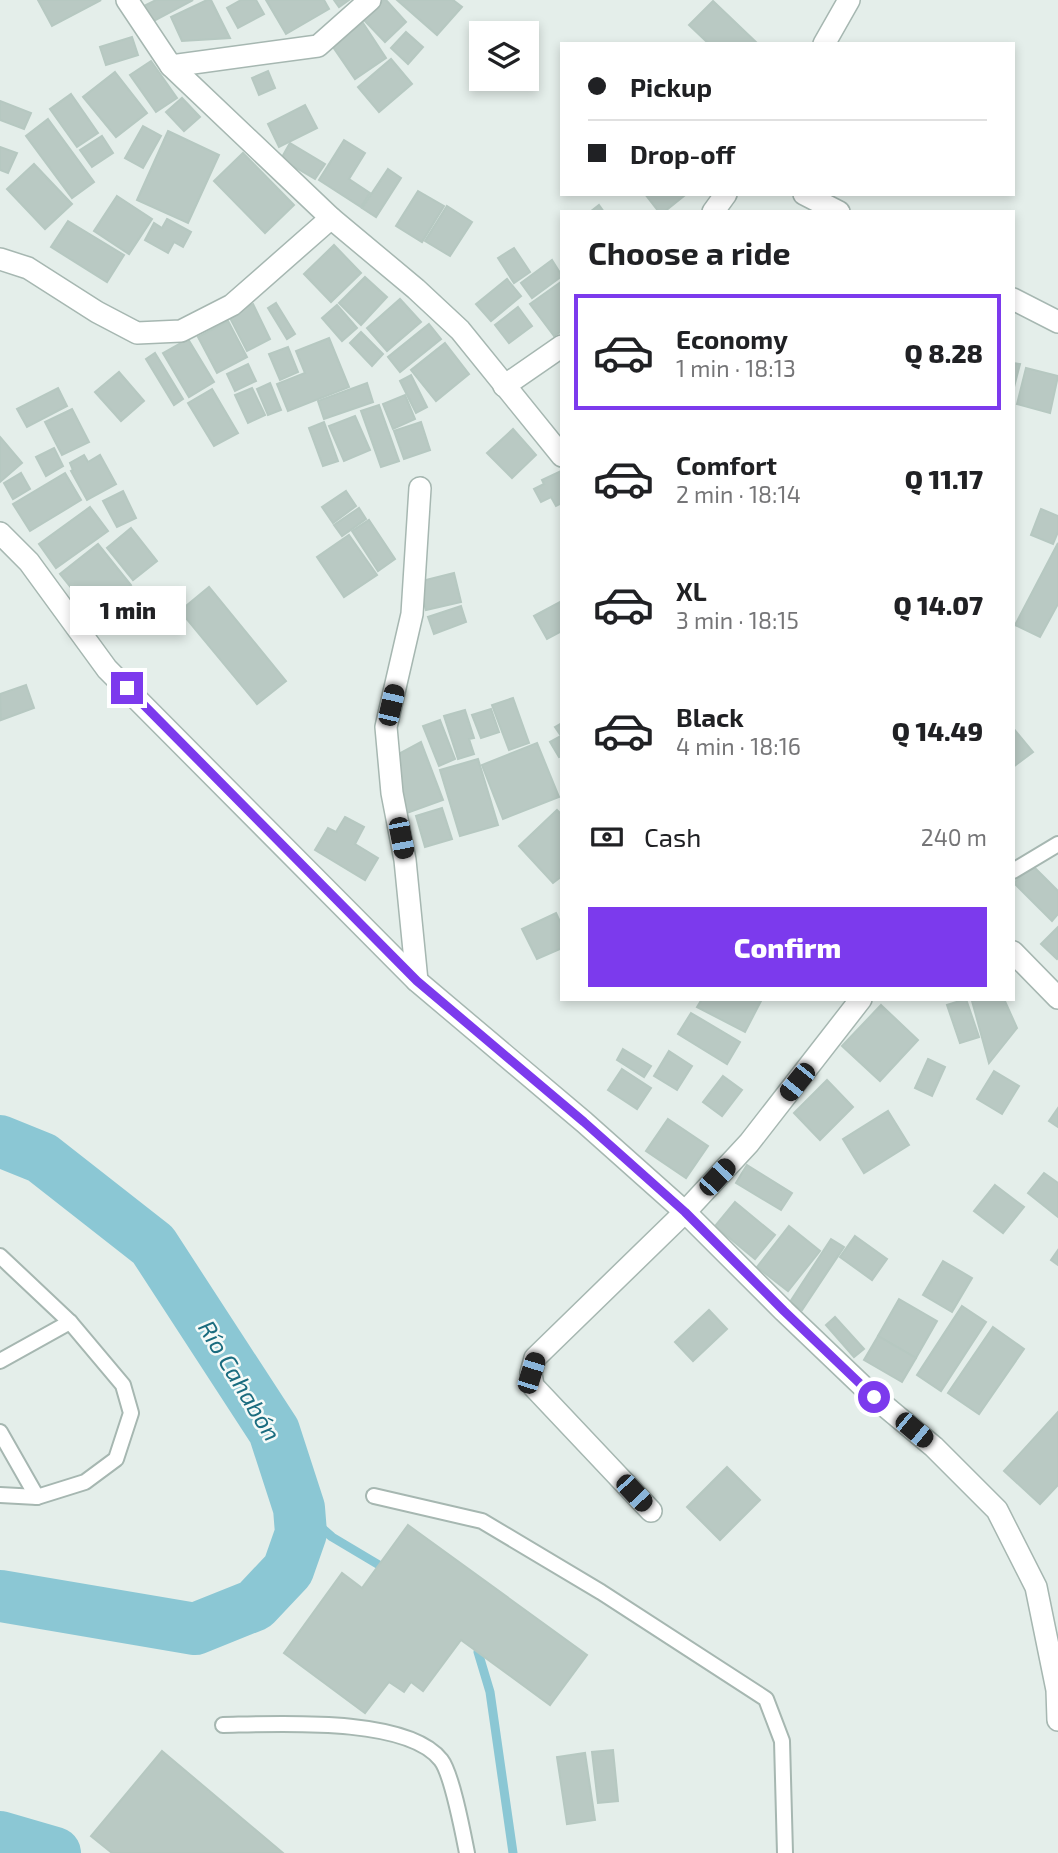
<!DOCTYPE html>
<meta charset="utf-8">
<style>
body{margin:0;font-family:"Exo 2",sans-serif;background:#f6f6f6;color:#202124;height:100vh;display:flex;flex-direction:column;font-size:26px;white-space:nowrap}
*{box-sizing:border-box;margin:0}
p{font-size:23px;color:#757577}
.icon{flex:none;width:38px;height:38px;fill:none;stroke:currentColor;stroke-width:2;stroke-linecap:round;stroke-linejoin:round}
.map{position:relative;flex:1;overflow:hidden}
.details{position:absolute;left:560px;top:210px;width:455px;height:791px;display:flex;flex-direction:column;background:#fff;border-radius:0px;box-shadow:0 4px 10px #0003}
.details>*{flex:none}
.guide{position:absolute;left:560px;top:42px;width:455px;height:154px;border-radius:0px;box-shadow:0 4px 10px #0003;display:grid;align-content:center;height:154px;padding:0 28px;background:#fff}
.tools{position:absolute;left:469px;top:21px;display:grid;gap:14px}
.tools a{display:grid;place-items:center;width:70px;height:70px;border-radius:0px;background:#fff;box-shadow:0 4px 10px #0003;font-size:35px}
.end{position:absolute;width:32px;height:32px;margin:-16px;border:9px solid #7c3aed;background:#fff;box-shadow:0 0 0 4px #fff}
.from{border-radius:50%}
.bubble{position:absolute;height:49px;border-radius:0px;background:#fff;box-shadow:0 4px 10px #0003;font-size:23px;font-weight:800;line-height:49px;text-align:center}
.car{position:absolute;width:21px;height:42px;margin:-21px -10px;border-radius:9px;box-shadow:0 0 5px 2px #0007;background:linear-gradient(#222 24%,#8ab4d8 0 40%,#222 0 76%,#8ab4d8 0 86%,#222 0)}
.guide b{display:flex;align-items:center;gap:24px;height:66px;font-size:26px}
.guide b+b{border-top:2px solid #e0e0e0}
.guide i{width:18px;height:18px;background:#202124}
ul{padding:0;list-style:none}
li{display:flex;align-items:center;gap:21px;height:116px;margin:0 14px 10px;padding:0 14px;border:4px solid transparent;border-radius:0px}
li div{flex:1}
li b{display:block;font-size:26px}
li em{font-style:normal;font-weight:800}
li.on{border-color:#7c3aed}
li>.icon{width:63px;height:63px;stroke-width:1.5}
h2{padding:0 28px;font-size:32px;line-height:84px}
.pay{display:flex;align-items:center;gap:18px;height:77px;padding:0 28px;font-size:26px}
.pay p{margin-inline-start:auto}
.action{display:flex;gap:14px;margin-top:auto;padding:14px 28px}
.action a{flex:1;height:80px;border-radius:0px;background:#7c3aed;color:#fff;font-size:28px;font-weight:800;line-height:80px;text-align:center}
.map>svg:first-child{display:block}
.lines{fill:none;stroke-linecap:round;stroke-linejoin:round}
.stream{stroke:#8bc7d4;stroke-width:9}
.river{stroke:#8bc7d4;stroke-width:52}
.building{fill:#b9c9c3;stroke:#b6c8c1;stroke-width:2}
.lane-casing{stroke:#a6b7b1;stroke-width:18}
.street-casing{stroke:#a6b7b1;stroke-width:24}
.lane{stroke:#fff;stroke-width:14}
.street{stroke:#fff;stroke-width:21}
.route{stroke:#7c3aed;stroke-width:9}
.labels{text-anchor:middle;stroke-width:5;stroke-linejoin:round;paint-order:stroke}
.water-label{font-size:24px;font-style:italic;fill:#1a6c7f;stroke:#f5faf8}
</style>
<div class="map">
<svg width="1058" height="1853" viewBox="0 0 1058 1853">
<rect width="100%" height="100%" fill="#e4eeea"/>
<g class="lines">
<g class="stream">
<path d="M299 1508 332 1537 379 1565"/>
<path d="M478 1652 490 1692 513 1853"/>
</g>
<g class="river">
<path d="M0 1141 42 1158 153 1245 274 1431 299 1508 301 1533 288 1570 255 1605 195 1629 0 1596"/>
<path d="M0 1837 55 1853"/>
</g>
</g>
<g class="building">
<path d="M38 0H101L52 26Z"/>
<path d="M156 0H193L152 22 144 6Z"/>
<path d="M207 0H211L230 38 182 41 171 17Z"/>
<path d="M241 0H256L264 14 238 28 227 8Z"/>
<path d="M266 0H324L329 9 286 34Z"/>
<path d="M334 0H349L339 7Z"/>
<path d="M383 0H386L406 22 385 42 363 19Z"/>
<path d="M397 0H453L462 7 437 35Z"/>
<path d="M713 1 758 44H709L689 25Z"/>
<path d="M363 23 386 58 355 79 331 44Z"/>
<path d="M406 32 423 47 408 64 391 48Z"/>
<path d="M132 37 138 55 106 65 100 47Z"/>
<path d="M391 59 412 84 379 112 358 87Z"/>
<path d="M151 61 177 98 156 112 130 75Z"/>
<path d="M268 71 275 88 259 95 252 78Z"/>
<path d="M115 72 147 113 116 137 83 97Z"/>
<path d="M71 94 98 133 77 147 50 109Z"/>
<path d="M182 98 200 117 184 131 166 112Z"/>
<path d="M0 101 31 113 24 129 0 120Z"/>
<path d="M305 105 317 128 279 147 268 124Z"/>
<path d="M48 119 94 182 72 198 26 136Z"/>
<path d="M143 126 161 136 143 168 125 158Z"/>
<path d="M168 131 219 155 188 223 137 200Z"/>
<path d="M102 136 113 153 92 167 80 150Z"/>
<path d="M344 140 365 153 349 179 370 193 361 207 319 180Z"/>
<path d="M290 143 325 164 315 179 281 159Z"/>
<path d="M0 147 17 153 8 173 0 170Z"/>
<path d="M243 153 294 205 265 233 214 181Z"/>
<path d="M34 164 72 204 45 229 7 189Z"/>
<path d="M388 169 401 178 376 217 362 208Z"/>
<path d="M418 191 444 206 422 242 396 226Z"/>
<path d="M645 194H682L684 196 664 212H659Z"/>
<path d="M117 196 152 219 129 254 94 231Z"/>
<path d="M599 205 604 212H590Z"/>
<path d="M447 206 472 222 450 256 425 241Z"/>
<path d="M167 219 191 232 183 247 174 242 168 253 145 240 154 223 162 228Z"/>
<path d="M68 221 124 255 107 282 51 247Z"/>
<path d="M334 245 361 273 331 302 304 274Z"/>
<path d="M514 248 530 272 514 283 498 258Z"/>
<path d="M552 260 562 276 532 298 521 283Z"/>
<path d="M365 277 387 297 361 325 339 303Z"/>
<path d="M507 279 521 296 491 321 476 304Z"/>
<path d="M561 282 562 331 554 336 530 304Z"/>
<path d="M400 299 421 322 387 351 367 328Z"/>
<path d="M276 303 295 334 287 339 268 308Z"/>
<path d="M253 304 270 339 247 351 229 316Z"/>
<path d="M337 305 357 328 342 341 322 318Z"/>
<path d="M518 307 532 326 509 343 495 325Z"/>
<path d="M228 321 247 357 217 373 198 337Z"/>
<path d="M429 324 441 339 400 372 388 357Z"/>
<path d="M361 332 383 354 372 366 350 343Z"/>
<path d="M329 338 349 387 288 411 277 384 305 373 296 351Z"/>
<path d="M188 339 214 382 189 397 163 353Z"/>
<path d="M445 343 469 374 436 401 411 370Z"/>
<path d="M288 347 298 372 280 380 269 354Z"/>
<path d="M155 353 183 399 174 405 146 359Z"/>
<path d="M1013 363 1020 364 1013 391Z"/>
<path d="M248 364 256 381 235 391 227 374Z"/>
<path d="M1026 368 1058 376 1050 413 1017 404Z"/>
<path d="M119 372 144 401 121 421 95 392Z"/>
<path d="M411 375 427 407 416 413 400 381Z"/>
<path d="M270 383 281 410 268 415 257 389Z"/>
<path d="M367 383 373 402 324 419 318 401Z"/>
<path d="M58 388 67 406 27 427 17 409Z"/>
<path d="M252 388 265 415 248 423 235 395Z"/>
<path d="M212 389 238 433 214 446 188 403Z"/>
<path d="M405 395 415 419 393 429 383 404Z"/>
<path d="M379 405 399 461 381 467 361 411Z"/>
<path d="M72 409 89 442 62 455 45 422Z"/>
<path d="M355 416 370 450 344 461 329 426Z"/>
<path d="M324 422 338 461 323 466 309 428Z"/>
<path d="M421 422 430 450 404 459 394 431Z"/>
<path d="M513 429 536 455 512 478 487 453Z"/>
<path d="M0 437 22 463 0 482Z"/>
<path d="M54 448 63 466 46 476 36 457Z"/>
<path d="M84 455 88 462 100 455 116 484 87 500 71 471 73 470 70 463Z"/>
<path d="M561 471 562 503 556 506 551 497 541 502 534 489 544 484 542 480Z"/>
<path d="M21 473 30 489 13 499 4 483Z"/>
<path d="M65 473 81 500 30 531 13 504Z"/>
<path d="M123 491 136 518 117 527 103 501Z"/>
<path d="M346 491 356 506 333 523 322 507Z"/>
<path d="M90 507 108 531 56 568 39 544Z"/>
<path d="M359 508 366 519 342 536 334 525Z"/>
<path d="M1041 509 1058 516V532L1053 544 1031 535Z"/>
<path d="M369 520 395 559 378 571 352 531Z"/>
<path d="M131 528 157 561 133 580 107 548Z"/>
<path d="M349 535 377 575 344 597 317 557Z"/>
<path d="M1058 543V604L1040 637 1015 625Z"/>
<path d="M98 544 131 585 93 615 60 574Z"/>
<path d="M454 573 461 602 426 610 418 582Z"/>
<path d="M209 587 286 681 257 704 180 611Z"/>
<path d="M562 601V631L547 639 534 616Z"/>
<path d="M461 606 466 622 434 634 428 617Z"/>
<path d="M26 685 34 708 1 720 0 694Z"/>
<path d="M513 698 529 743 509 750 492 705Z"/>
<path d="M491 709 499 732 481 738 472 715Z"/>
<path d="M465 710 474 738 469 739 474 754 458 759 444 716Z"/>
<path d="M440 720 455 759 439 766 423 726Z"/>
<path d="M562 723V756L559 757 550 742 561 736 555 727Z"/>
<path d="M1013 728 1033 752 1013 767Z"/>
<path d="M421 742 443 800 407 813 393 757Z"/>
<path d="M537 743 559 797 503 819 482 765Z"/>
<path d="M478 759 498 825 460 836 440 770Z"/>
<path d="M442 808 452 839 425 847 416 816Z"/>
<path d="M557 810 562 815V876L553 883 519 846Z"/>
<path d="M345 817 364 827 355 844 378 858 365 880 315 850 328 828 336 832Z"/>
<path d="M1032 865 1058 891V914L1052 921 1014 883Z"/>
<path d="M556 913 562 926V948L537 959 522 929Z"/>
<path d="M1058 927V958L1057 959 1041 944Z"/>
<path d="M702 999H762L745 1032 697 1007Z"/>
<path d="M966 999 979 1037 960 1043 947 1005Z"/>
<path d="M979 999H1004L1017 1028 989 1063 972 1001Z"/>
<path d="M881 1005 918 1040 880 1081 842 1046Z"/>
<path d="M691 1013 740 1042 727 1064 678 1034Z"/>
<path d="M623 1049 651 1066 644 1077 617 1060Z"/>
<path d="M669 1051 692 1066 677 1090 654 1076Z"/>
<path d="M928 1059 945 1067 932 1096 915 1088Z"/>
<path d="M622 1069 651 1088 637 1109 608 1090Z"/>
<path d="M994 1071 1019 1086 1002 1114 977 1099Z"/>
<path d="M723 1076 742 1090 722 1116 703 1102Z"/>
<path d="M827 1080 853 1107 820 1140 794 1113Z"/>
<path d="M1058 1108V1127L1049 1121Z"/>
<path d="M888 1111 909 1145 864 1173 843 1139Z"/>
<path d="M668 1119 708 1146 686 1178 646 1151Z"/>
<path d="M747 1165 792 1193 781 1210 736 1183Z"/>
<path d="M1044 1173 1058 1183V1217L1028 1193Z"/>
<path d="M995 1185 1024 1207 1003 1233 974 1211Z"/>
<path d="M735 1202 775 1235 755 1259 715 1226Z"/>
<path d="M789 1226 820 1251 788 1291 757 1267Z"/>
<path d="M855 1236 887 1259 872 1280 840 1257Z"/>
<path d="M831 1239 844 1247 802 1310 790 1302Z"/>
<path d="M1058 1250V1265L1051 1260Z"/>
<path d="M943 1261 972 1278 952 1312 923 1295Z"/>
<path d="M899 1299 937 1321 916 1358 878 1336Z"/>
<path d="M962 1306 986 1322 941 1391 917 1375Z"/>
<path d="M709 1310 727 1329 693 1361 675 1342Z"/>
<path d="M835 1317 864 1349 854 1357 826 1325Z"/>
<path d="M993 1327 1024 1349 979 1414 948 1393Z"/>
<path d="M878 1336 916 1358 902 1382 864 1360Z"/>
<path d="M1058 1412V1485L1040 1504 1004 1471Z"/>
<path d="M727 1467 760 1500 720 1540 687 1507Z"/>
<path d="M408 1525 587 1655 550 1705 461 1640 423 1691 411 1682 404 1692 389 1682 365 1713 284 1653 342 1573 362 1588Z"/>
<path d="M613 1750 618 1801 598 1803 592 1752Z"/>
<path d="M162 1751 283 1853H112L91 1836Z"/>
<path d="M585 1753 595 1820 567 1824 557 1757Z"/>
</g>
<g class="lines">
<g class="lane-casing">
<g id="lane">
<path d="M1013 871 1058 844"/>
<path d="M0 1256 70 1322 123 1385 131 1413 116 1459 85 1482 37 1497 0 1495"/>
<path d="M0 1361 70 1322"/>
<path d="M0 1432 37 1497"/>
<path d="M374 1496 482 1521 601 1592 766 1699 782 1741 785 1853"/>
<path d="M223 1725C275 1724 407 1716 441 1760 452 1774 463 1833 467 1853"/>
</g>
</g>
<g class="street-casing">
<g id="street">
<path d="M127 0 171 66 331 218 416 289 460 330 562 456"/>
<path d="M824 44 849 0"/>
<path d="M171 66 318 46 370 0"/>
<path d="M804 194 839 212"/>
<path d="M713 212 726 194"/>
<path d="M0 259 28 268 97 312 137 333 181 331 232 305 331 218"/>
<path d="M1013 299 1058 322"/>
<path d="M504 386 562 346"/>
<path d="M0 533 29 562 107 669 417 981 584 1122 685 1212 784 1311 874 1397 934 1447 997 1510 1036 1587 1057 1690 1058 1720"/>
<path d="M1013 952 1058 998"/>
<path d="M417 981 405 860 392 793 386 727 412 614 420 488"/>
<path d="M651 1511 533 1386 531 1373 535 1358 685 1212 749 1143 861 999"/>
</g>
</g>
<use href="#lane" class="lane"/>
<use href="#street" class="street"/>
</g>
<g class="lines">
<path class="route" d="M127 688 417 981 584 1122 685 1212 784 1311 874 1397"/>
</g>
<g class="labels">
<g class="water-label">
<text transform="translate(239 1381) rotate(59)" y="8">Río Cahabón</text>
</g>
</g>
</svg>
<div class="tools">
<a><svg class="icon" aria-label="layers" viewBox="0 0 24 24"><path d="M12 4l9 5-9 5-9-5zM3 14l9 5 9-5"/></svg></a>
</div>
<i class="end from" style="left:874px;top:1397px"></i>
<i class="end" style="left:127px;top:688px"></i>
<div class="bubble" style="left:70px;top:586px;width:116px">1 min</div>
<i class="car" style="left:391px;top:705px;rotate:13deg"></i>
<i class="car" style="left:401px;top:838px;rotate:169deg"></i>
<i class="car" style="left:797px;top:1082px;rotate:219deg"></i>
<i class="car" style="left:717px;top:1177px;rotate:43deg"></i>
<i class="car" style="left:531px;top:1373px;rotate:17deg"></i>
<i class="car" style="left:914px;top:1430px;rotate:130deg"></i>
<i class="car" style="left:634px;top:1493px;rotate:137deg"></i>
<div class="guide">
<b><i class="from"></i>Pickup</b>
<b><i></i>Drop-off</b>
</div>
<section class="details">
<h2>Choose a ride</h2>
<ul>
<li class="on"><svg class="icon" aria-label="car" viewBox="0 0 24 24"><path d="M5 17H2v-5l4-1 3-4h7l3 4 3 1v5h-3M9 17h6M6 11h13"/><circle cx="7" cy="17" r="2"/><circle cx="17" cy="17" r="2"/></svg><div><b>Economy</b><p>1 min · 18:13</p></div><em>Q 8.28</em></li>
<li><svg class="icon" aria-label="car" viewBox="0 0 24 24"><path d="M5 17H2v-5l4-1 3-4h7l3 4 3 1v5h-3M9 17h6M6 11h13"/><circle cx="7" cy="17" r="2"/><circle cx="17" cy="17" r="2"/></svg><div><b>Comfort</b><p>2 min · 18:14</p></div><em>Q 11.17</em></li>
<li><svg class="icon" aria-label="car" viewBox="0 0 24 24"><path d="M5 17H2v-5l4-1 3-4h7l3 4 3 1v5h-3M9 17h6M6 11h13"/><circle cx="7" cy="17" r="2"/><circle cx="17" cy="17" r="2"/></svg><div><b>XL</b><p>3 min · 18:15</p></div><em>Q 14.07</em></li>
<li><svg class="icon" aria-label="car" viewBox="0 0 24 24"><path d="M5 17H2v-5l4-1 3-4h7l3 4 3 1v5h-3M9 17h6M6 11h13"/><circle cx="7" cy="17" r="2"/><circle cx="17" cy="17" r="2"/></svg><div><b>Black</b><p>4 min · 18:16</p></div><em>Q 14.49</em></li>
</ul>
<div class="pay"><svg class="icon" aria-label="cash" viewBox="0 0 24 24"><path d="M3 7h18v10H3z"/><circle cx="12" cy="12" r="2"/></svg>Cash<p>240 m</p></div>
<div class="action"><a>Confirm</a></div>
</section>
</div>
